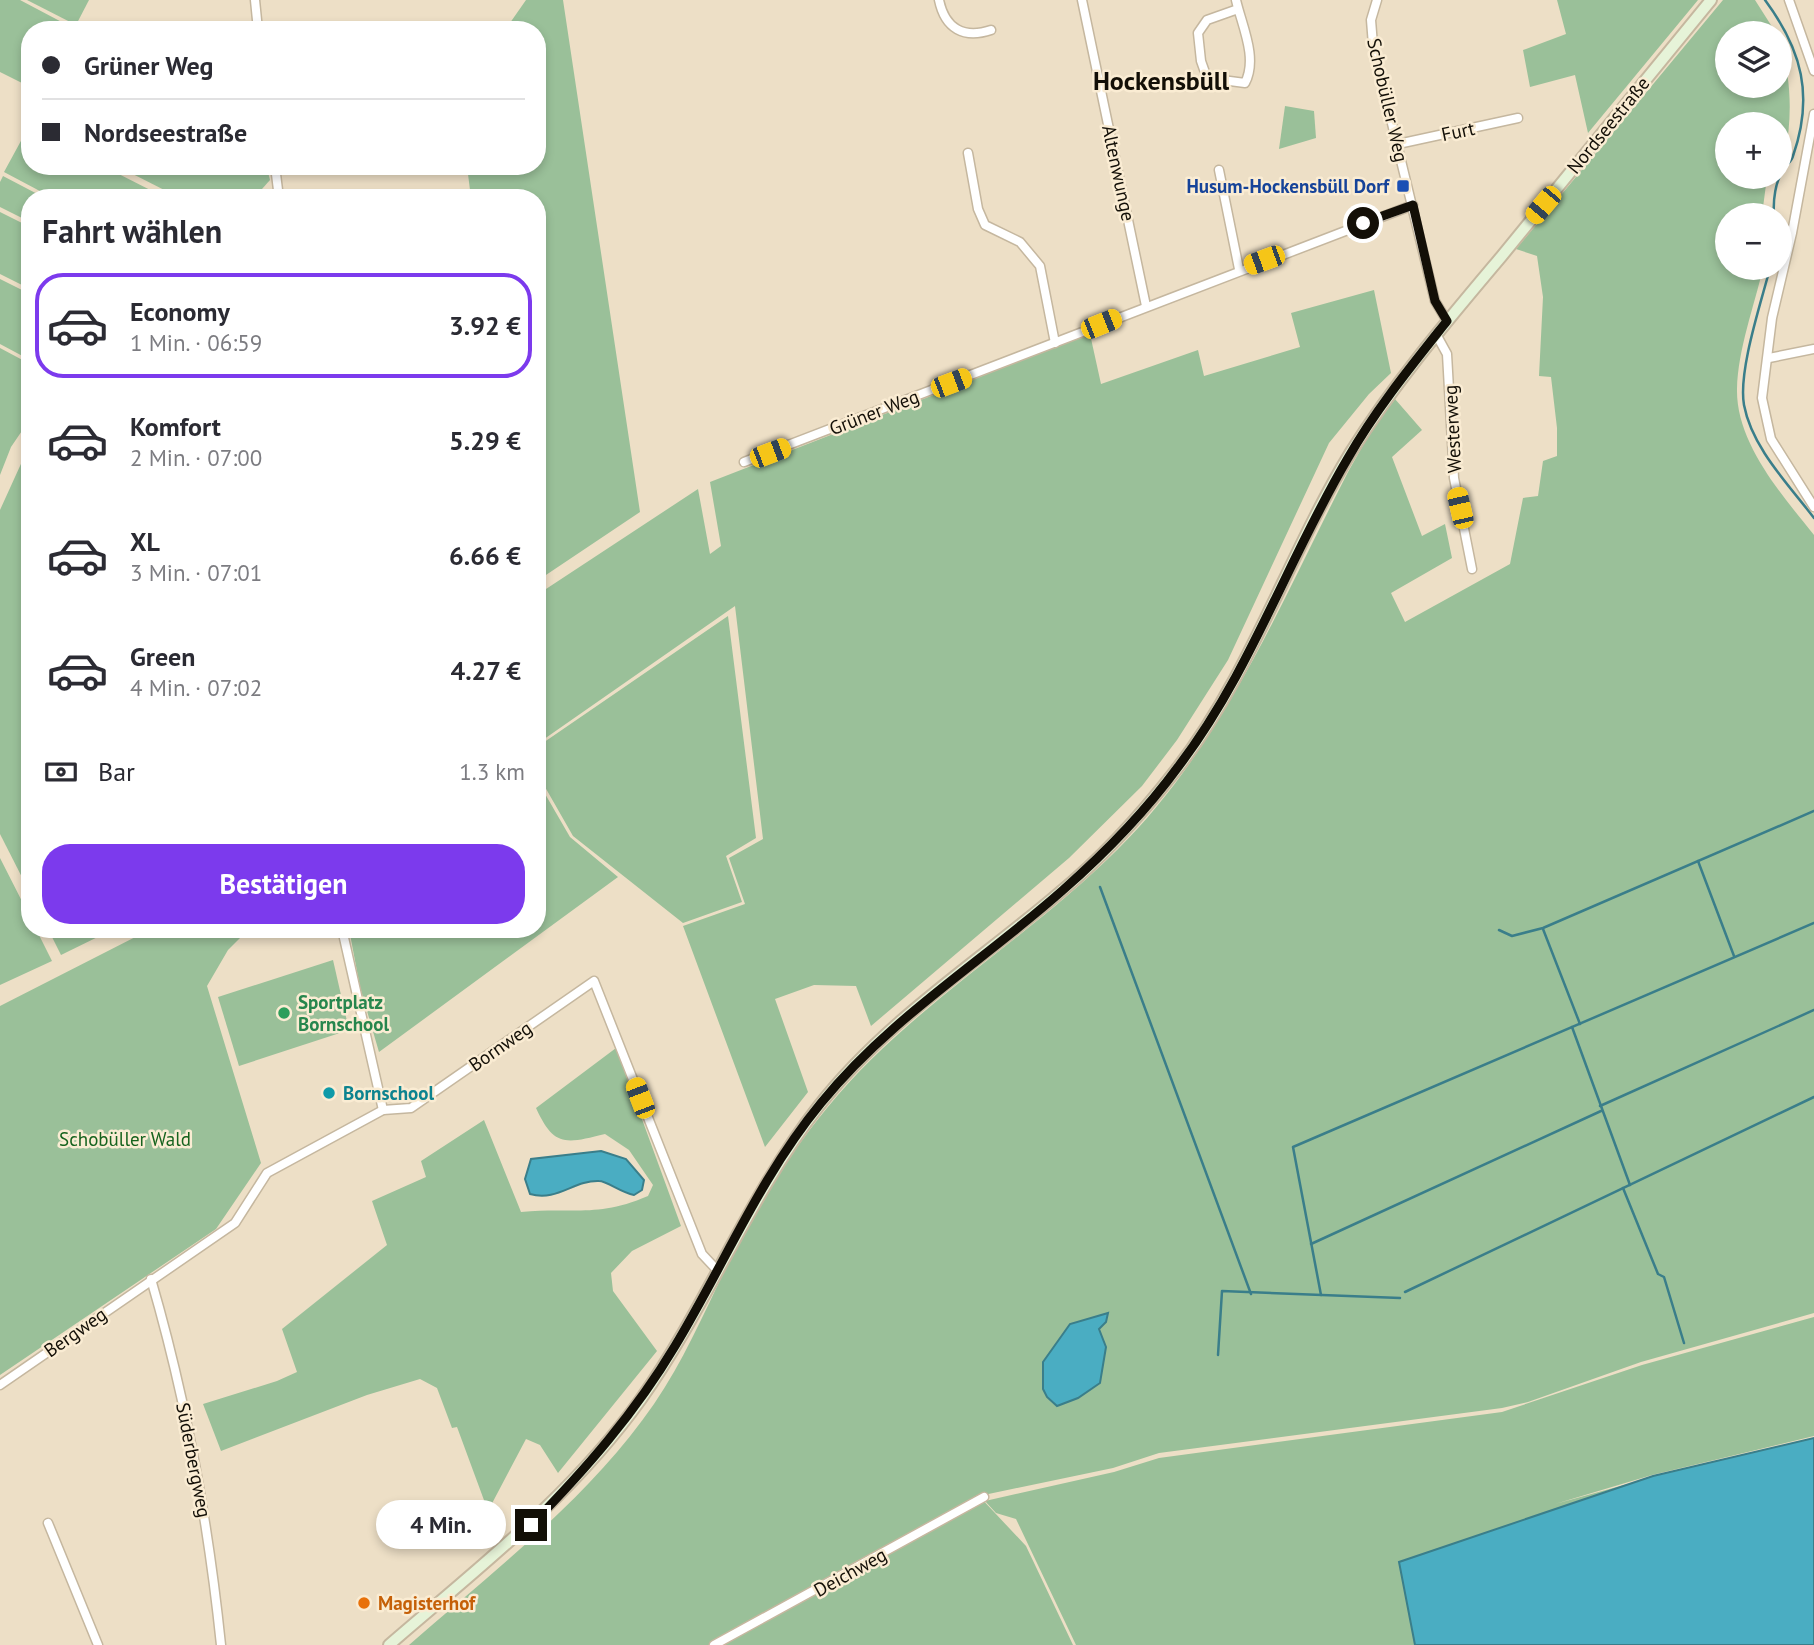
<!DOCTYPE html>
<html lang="de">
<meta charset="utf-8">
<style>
body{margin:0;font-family:"PT Sans",sans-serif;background:#f7f7f7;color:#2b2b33;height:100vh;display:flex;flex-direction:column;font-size:26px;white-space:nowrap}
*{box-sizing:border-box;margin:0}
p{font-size:23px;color:#7c7c81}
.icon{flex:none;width:38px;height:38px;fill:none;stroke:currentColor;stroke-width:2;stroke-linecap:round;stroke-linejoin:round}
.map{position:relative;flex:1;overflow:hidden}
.panel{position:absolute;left:21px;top:189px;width:525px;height:749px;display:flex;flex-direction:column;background:#fff;border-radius:28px;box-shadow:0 4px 10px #0003}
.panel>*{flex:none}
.guide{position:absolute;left:21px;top:21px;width:525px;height:154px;border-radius:28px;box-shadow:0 4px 10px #0003;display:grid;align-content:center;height:154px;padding:0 21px;background:#fff}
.tools{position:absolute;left:1715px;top:21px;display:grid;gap:14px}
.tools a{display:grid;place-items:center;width:77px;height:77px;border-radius:50%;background:#fff;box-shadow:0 4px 10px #0003;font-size:35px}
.end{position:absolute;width:32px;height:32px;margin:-16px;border:9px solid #130f07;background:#fff;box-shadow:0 0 0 4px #fff}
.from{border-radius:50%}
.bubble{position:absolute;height:49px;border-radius:24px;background:#fff;box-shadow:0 4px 10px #0003;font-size:23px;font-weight:600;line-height:49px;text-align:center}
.car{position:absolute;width:21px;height:42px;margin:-21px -10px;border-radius:9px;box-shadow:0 0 5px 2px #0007;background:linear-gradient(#f5c518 24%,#345 0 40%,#f5c518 0 76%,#345 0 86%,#f5c518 0)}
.guide b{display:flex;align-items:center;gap:24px;height:66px;font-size:26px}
.guide b+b{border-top:2px solid #e1e1e2}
.guide i{width:18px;height:18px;background:#2b2b33}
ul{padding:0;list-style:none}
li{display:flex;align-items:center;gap:21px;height:105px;margin:0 14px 10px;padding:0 7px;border:4px solid transparent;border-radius:28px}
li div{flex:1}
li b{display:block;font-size:26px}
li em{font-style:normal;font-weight:600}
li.on{border-color:#7c3aed}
li>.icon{width:63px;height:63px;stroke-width:1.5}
h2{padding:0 21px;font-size:32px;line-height:84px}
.pay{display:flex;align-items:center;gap:18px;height:77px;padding:0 21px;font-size:26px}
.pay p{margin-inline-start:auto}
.button{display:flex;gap:14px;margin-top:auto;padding:14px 21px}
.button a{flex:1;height:80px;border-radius:28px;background:#7c3aed;color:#fff;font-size:28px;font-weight:600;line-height:80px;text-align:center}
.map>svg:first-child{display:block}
.green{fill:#9ac099}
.water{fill:#4aadc2;stroke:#3a7e8a;stroke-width:2}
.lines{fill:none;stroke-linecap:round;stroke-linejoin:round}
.stream{stroke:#3a7e8a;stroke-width:2.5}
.minor-casing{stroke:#c5b79f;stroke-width:11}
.secondary-casing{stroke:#c5b79f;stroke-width:14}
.minor{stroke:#fff;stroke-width:8}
.secondary{stroke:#e6f3d8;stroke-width:10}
.route{stroke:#130f07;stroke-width:9}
.transit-dot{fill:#1a4fb4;stroke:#faecd3;stroke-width:2.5}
.leisure-dot{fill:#2e9e5b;stroke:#faecd3;stroke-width:2.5}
.culture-dot{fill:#0f9aa8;stroke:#faecd3;stroke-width:2.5}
.food-dot{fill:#e8710a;stroke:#faecd3;stroke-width:2.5}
.labels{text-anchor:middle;stroke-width:5;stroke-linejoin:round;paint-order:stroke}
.street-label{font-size:19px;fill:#130f07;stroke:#faecd3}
.transit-label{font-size:19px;font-weight:bold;fill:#164399;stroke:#faecd3;text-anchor:end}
.leisure-label{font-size:19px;font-weight:bold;fill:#27864d;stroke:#faecd3;text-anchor:start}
.culture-label{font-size:19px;font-weight:bold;fill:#0d838f;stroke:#faecd3;text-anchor:start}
.park-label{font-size:19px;fill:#16631e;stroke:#faecd3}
.food-label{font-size:19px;font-weight:bold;fill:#c56008;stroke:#faecd3;text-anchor:start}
.district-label{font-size:26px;font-weight:bold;fill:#130f07;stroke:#faecd3}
</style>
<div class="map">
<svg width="1814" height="1645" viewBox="0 0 1814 1645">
<rect width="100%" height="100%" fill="#eddfc6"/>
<g class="green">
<path d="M0 0H20L73 28 30 30V87L0 72Z"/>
<path d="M27 0H89L76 25Z"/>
<path d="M526 0H563L640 512 537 581V198H471L467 166H537V30H505Z"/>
<path d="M1557 0H1698L1588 133 1575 75 1530 87 1523 50 1566 34Z"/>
<path d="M1723 0H1755L1776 33H1727V86H1780V43C1792 81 1792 117 1785 156L1780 158V124H1727V177H1767L1762 215H1727V268H1763C1754 307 1738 349 1737 389 1736 443 1782 495 1814 535V1313L1641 1362 1528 1402 1502 1408 1159 1453 1113 1468 979 1496 1026 1546 1073 1645H409C495 1570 589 1498 654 1404 693 1347 716 1282 750 1222 772 1183 798 1143 827 1108 910 1006 1026 941 1118 849 1223 745 1281 602 1348 472L1371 431 1395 399 1422 430 1392 457 1422 536 1445 524 1452 558 1391 593 1405 622 1510 564 1523 498 1538 496 1543 461 1557 456V428L1551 377 1539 376 1543 297 1537 256 1516 249Z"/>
<path d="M1285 106 1314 111 1316 138 1279 149Z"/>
<path d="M28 128 30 166H103L166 198H53L4 172Z"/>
<path d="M117 166H258L268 172 270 180 254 198H180Z"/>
<path d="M3 176 45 198H30V222L0 207V182Z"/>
<path d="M0 212 30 227V289L0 274Z"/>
<path d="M0 279 30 294V360L0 344Z"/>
<path d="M1374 290 1391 373 1369 394 1329 443 1228 660 1177 740 1142 786 1069 858 871 1026 856 986 814 985 775 999 808 1092 765 1147 683 926 745 904 729 858 763 839 735 606 537 744V611L545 604 546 589 698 489 710 554 721 546 710 482 1090 334 1101 384 1198 350 1204 376 1300 347 1291 313Z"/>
<path d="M0 348 30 364V419L11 447 0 475Z"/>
<path d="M30 444V893L0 834V510Z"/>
<path d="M728 616 756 838 726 856 742 902 683 923 573 836 537 773V747Z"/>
<path d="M537 780 570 837 618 877 379 1052 360 987 349 929H537Z"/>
<path d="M0 858 30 917V929H36L52 961 0 985Z"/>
<path d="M48 929H114L61 955Z"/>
<path d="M151 929H249L228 950 207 986 261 1163 216 1229 0 1375V1006Z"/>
<path d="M333 960 349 1030 239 1066 218 997Z"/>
<path d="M616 1048 681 1226 632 1251 611 1273 613 1291 657 1351 558 1473 540 1445 526 1439 488 1511 457 1427 452 1428 437 1388 420 1379 367 1395 221 1451 203 1404 277 1381 297 1372 282 1329 387 1245 372 1201 426 1177 421 1161 484 1120 521 1212C572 1207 597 1218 648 1196L653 1185 629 1150 605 1134C565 1144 554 1147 536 1108Z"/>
<path d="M1814 1317V1436L1652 1475 1555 1504 1653 1477 1814 1645H1076L1016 1519 996 1513 985 1501 1114 1472 1159 1458 1502 1412 1642 1365Z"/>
</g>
<g class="water">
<path d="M601 1151 626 1159 644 1180 642 1190 634 1195C620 1192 607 1181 599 1181 574 1180 557 1202 530 1194L525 1179 531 1159Z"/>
<path d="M1108 1313 1106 1322 1099 1329 1106 1347 1100 1383 1078 1398 1057 1406 1047 1397 1043 1389V1362L1070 1324Z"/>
<path d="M1814 1438V1645H1415L1399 1562 1653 1476Z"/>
</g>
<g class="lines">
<g class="stream">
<path d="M1765 0C1802 50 1814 96 1793 156 1792 161 1787 164 1784 169 1775 181 1773 201 1774 215"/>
<path d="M1770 268C1761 303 1738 371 1744 405 1752 448 1789 485 1814 518"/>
<path d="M1698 861 1734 956"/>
<path d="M1100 887 1251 1294"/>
<path d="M1543 929 1580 1024"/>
<path d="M1499 930 1512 936 1543 928 1814 811"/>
<path d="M1572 1027 1630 1185"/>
<path d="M1600 1106 1814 1010"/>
<path d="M1623 1188 1658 1274 1664 1277 1684 1343"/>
<path d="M1311 1244 1601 1111"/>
<path d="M1405 1292 1814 1097"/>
<path d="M1321 1295 1293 1147 1814 923"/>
<path d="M1218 1355 1222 1291 1400 1298"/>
</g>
<g class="minor-casing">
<g id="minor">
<path d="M255 0 258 30"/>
<path d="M939 0C945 29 964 39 991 30"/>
<path d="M1082 0 1146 306"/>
<path d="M1236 0C1242 26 1258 58 1245 83L1207 78 1201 61 1198 33 1207 20 1238 9"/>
<path d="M1377 0 1371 20 1373 45 1435 301 1447 321"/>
<path d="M1789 0 1814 71"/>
<path d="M1814 114 1792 233 1772 318 1762 398 1771 439 1814 507"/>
<path d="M1398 144 1518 118"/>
<path d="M968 153 978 209 985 225 1020 242 1040 266 1055 343"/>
<path d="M275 166 279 198"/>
<path d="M1219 170 1239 269"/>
<path d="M1436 334 1447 354 1454 478 1472 569"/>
<path d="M1769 358 1814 349"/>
<path d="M744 462 1413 205"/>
<path d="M342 929 383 1110"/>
<path d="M151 1279C186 1399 208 1520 221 1645"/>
<path d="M0 1385 235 1223 267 1173 383 1110 411 1108 594 981 702 1254 717 1270"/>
<path d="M48 1523 98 1645"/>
<path d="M714 1645 984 1497"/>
</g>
</g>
<g class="secondary-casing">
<path id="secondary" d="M389 1645C479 1567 571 1497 641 1399 707 1306 748 1197 818 1107 885 1021 977 963 1058 894 1102 858 1141 815 1176 770 1251 674 1288 555 1351 452 1395 382 1448 320 1501 257 1571 171 1641 86 1711 0"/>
</g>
<use href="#minor" class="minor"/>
<use href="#secondary" class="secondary"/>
</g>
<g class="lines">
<path class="route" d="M531 1525C585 1470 635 1413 675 1346 724 1265 760 1177 821 1103 890 1018 982 962 1063 890 1105 853 1145 812 1178 767 1250 673 1288 559 1348 458 1376 409 1412 365 1447 321L1435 301 1413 205 1363 223"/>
</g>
<rect class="transit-dot" x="1396" y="179" width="14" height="14" rx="3.5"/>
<circle class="leisure-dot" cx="284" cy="1013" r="7"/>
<circle class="culture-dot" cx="329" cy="1093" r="7"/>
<circle class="food-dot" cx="364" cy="1603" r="7"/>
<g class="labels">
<g class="street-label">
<text transform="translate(1388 100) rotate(77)" y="7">Schobüller Weg</text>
<text transform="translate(1608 125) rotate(-51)" y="7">Nordseestraße</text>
<text transform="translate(1458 131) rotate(-12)" y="7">Furt</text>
<text transform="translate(1119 173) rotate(78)" y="7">Altenwunge</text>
<text transform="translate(874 412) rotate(-21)" y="7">Grüner Weg</text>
<text transform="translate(1452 429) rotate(-93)" y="7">Westerweg</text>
<text transform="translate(500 1046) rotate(-35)" y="7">Bornweg</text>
<text transform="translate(75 1332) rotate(-35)" y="7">Bergweg</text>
<text transform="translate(194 1460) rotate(79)" y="7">Süderbergweg</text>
<text transform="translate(850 1572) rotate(-29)" y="7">Deichweg</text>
</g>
<g class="transit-label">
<text x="1389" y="193">Husum-Hockensbüll Dorf</text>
</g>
<g class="leisure-label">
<text x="298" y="1009">Sportplatz<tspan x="298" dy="22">Bornschool</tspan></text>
</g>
<g class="culture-label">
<text x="343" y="1100">Bornschool</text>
</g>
<g class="park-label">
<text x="125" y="1146">Schobüller Wald</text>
</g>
<g class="food-label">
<text x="378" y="1610">Magisterhof</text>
</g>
<g class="district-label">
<text x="1161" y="90">Hockensbüll</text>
</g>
</g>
</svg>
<div class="tools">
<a><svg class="icon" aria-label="layers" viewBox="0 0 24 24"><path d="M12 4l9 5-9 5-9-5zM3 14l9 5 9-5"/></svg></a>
<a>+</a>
<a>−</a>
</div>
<i class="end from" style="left:1363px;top:223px"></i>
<i class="end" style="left:531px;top:1525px"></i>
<div class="bubble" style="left:376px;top:1500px;width:130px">4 Min.</div>
<i class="car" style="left:1543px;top:205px;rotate:220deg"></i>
<i class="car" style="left:1264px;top:260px;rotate:250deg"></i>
<i class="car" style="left:1101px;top:324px;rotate:68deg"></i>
<i class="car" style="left:951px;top:383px;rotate:69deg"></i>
<i class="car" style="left:770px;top:453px;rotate:69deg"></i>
<i class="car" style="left:1460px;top:508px;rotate:347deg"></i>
<i class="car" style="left:640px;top:1098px;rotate:339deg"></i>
<div class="guide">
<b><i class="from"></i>Grüner Weg</b>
<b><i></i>Nordseestraße</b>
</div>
<section class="panel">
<h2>Fahrt wählen</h2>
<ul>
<li class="on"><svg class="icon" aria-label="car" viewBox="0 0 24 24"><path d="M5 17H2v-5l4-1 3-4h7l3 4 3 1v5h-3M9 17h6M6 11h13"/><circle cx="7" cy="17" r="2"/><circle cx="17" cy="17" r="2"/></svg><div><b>Economy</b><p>1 Min. · 06:59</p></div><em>3.92 €</em></li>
<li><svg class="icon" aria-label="car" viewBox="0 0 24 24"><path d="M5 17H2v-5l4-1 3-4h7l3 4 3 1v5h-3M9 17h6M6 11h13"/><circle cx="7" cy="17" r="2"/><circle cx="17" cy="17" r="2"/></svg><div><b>Komfort</b><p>2 Min. · 07:00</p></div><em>5.29 €</em></li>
<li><svg class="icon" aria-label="car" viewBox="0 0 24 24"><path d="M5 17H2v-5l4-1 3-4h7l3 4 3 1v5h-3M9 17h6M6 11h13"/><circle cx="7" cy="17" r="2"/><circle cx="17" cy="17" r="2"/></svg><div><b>XL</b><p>3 Min. · 07:01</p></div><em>6.66 €</em></li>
<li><svg class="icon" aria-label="car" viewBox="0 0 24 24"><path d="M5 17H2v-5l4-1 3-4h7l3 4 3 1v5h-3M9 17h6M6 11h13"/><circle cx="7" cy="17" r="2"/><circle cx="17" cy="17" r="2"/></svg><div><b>Green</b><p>4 Min. · 07:02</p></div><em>4.27 €</em></li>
</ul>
<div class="pay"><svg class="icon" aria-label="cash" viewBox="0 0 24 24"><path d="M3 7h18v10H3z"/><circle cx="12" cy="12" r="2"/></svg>Bar<p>1.3 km</p></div>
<div class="button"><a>Bestätigen</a></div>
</section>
</div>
